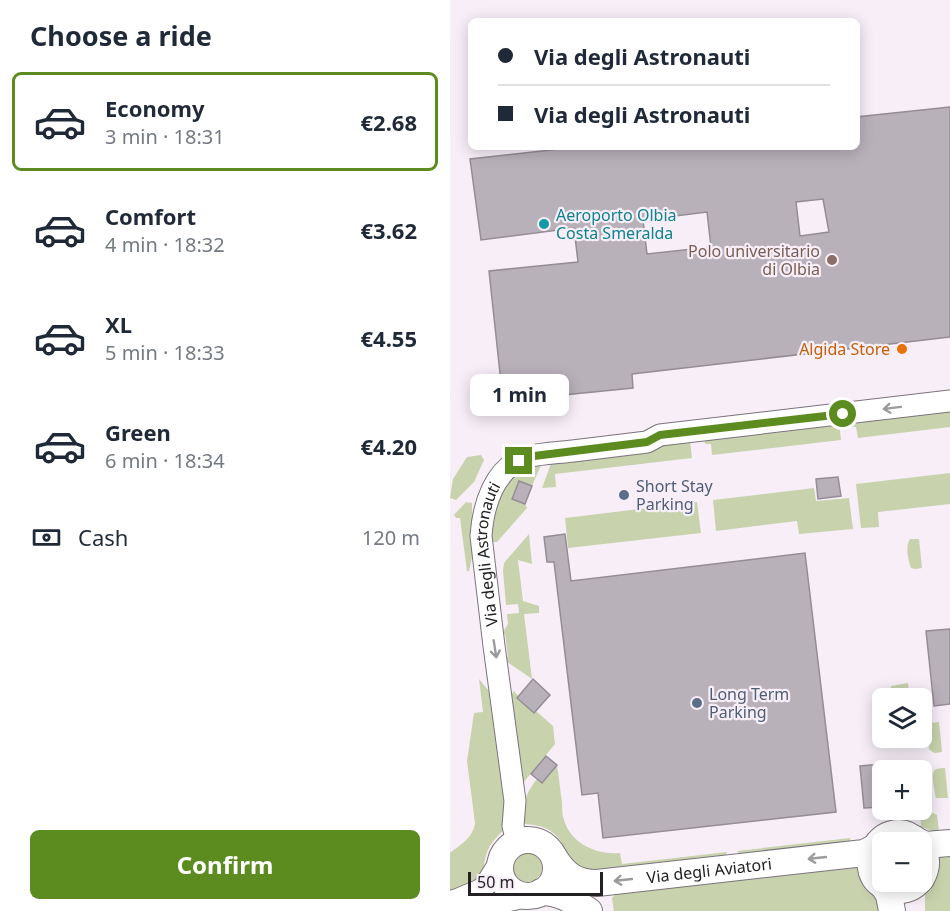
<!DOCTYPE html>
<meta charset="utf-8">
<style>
body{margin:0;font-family:"Noto Sans",sans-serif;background:#f6f6f7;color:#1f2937;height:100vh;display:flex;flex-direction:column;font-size:22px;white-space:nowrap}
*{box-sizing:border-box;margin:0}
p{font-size:20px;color:#747a83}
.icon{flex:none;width:33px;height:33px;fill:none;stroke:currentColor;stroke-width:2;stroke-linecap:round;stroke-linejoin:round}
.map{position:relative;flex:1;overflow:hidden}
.panel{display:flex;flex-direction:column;background:#fff;width:450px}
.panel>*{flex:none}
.top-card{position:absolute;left:18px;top:18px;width:392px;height:132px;border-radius:9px;box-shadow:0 3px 15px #0003;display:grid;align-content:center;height:132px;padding:0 30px;background:#fff}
.fabs{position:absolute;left:422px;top:688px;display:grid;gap:12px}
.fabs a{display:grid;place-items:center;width:60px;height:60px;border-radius:9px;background:#fff;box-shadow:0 3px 15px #0003;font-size:30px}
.scale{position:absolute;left:18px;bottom:15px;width:135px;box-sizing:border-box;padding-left:6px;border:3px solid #242124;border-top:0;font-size:16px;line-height:21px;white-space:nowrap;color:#242124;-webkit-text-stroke:4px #f7eef8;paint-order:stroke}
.end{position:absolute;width:27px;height:27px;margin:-14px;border:8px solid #5c8c20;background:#fff;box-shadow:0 0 0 3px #fff}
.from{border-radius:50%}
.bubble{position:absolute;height:42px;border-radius:9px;background:#fff;box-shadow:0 3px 15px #0003;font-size:20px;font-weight:700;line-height:42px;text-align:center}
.top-card b{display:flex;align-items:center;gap:21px;height:57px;font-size:22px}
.top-card b+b{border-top:2px solid #e0e1e3}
.top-card i{width:15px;height:15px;background:#1f2937}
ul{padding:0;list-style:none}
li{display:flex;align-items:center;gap:18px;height:99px;margin:0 12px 9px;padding:0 18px;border:3px solid transparent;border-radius:9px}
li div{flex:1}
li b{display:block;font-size:22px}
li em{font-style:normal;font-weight:700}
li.on{border-color:#5c8c20}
li>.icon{width:54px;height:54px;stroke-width:1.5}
h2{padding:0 30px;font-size:27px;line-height:72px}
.pay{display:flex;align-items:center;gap:15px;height:66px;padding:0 30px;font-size:22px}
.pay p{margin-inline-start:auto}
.button{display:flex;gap:12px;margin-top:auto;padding:12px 30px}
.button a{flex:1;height:69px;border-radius:9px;background:#5c8c20;color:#fff;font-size:24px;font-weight:700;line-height:69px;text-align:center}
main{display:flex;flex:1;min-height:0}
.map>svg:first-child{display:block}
.green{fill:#c8d3ad}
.building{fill:#b9b1ba;stroke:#958d95;stroke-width:1.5;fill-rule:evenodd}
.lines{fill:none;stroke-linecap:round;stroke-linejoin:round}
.minor-casing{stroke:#7b737b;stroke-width:23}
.major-casing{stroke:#7b737b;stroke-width:28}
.minor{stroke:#fff;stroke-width:21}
.major{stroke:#fff;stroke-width:26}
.oneway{stroke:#9c9b9c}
.route{stroke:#5c8c20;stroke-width:8}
.culture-dot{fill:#0f9aa8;stroke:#f7eef8;stroke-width:2}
.education-dot{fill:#8d6e63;stroke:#f7eef8;stroke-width:2}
.food-dot{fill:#e8710a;stroke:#f7eef8;stroke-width:2}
.service-dot{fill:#5c6f8a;stroke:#f7eef8;stroke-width:2}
.labels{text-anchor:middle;stroke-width:4.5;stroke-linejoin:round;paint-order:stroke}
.culture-label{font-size:16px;fill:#0d838f;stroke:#f7eef8;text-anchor:start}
.education-label{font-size:16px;fill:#785e54;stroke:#f7eef8;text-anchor:end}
.food-label{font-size:16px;fill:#c56008;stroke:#f7eef8;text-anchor:end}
.service-label{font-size:16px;fill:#4e5e75;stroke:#f7eef8;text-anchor:start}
.street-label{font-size:16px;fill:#242124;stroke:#f7eef8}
</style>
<main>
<section class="panel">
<h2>Choose a ride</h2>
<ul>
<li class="on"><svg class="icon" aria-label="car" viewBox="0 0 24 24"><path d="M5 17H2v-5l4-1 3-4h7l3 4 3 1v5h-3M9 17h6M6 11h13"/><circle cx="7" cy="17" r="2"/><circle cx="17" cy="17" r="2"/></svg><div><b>Economy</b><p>3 min · 18:31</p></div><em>€2.68</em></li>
<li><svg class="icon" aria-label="car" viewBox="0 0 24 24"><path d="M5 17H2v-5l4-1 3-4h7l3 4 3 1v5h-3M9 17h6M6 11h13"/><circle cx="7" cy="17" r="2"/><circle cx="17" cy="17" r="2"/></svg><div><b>Comfort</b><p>4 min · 18:32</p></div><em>€3.62</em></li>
<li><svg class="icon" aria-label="car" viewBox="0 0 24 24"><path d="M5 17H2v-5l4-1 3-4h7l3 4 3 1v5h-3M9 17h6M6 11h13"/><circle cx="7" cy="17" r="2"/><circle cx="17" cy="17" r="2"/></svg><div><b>XL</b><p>5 min · 18:33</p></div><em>€4.55</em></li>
<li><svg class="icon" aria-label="car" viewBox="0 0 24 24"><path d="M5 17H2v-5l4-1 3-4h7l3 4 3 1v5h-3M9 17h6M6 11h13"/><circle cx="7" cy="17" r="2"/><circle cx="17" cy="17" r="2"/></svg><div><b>Green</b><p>6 min · 18:34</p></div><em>€4.20</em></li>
</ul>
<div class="pay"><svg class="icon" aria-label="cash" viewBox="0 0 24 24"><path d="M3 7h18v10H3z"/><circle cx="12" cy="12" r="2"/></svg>Cash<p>120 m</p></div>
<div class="button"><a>Confirm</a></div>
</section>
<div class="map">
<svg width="500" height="911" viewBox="0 0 500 911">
<rect width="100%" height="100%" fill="#f7eef8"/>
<g class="green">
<path d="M500 409V427L408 438 406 427H399L398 421Z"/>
<path d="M389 422 391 440 262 455 261 444H255L254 438Z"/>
<path d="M240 440 242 458 105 474 106 487 92 488 103 458Z"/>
<path d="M31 455 34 460 24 482 6 500 0 498 3 479 17 457Z"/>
<path d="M92 463 82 486 69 481 62 498 75 504 77 508 47 542H41L40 528 49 494 71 467Z"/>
<path d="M500 473V504L428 512 429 527 411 528 406 484Z"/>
<path d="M364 488 366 501 399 498 403 529 349 534 347 521 266 531 263 500Z"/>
<path d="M16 502 22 503V525L25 544 19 571H17L10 518H6L4 515Z"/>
<path d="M247 502 251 533 118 548 115 518Z"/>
<path d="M79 534 82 564 68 560 73 601 89 606V613L74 614 82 679 56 661V657H58L55 634H52L58 624 57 614 69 613 68 604 56 605 53 571 54 563Z"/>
<path d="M460 539H469L472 568 465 569 461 568C458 560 455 546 460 539Z"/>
<path d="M29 679 43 696 58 817 57 827C53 831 49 834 46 838 36 848 34 861 33 875L19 888 0 890V853C11 844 23 838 25 823L17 761 24 713 33 712Z"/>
<path d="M458 683 460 699H442L441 686Z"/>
<path d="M64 691 68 696 67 698 83 713 86 711 103 726 105 744 73 783 59 697Z"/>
<path d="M489 722 492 752 485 753 481 751 479 749 477 728 478 725 480 723Z"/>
<path d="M107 765C109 777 110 790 112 802 112 808 112 815 114 820 121 844 147 855 170 853L172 864 277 852 272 862 148 876 121 867C117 849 109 831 89 826 82 824 76 826 70 821 74 803 75 794 87 779L92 783Z"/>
<path d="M495 768 498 798H486C485 793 481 774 484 771 486 768 492 768 495 768Z"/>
<path d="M471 803H472L473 808 487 815 489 831 500 829V834L494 835 471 827 470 810H471Z"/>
<path d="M400 838 401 847 296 860 287 851Z"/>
<path d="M500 850V911H475V886L482 852Z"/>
<circle cx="77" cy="867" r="15"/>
<path d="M410 863 427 897 429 911H164L162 898 173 887Z"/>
</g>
<g class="building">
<path d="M500 107V337L182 374 183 388 53 401 39 271 128 262 124 228 31 240 20 159 110 149V147H406V117ZM373 199 379 232 350 236 346 202ZM257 212 261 247 197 254 193 220Z"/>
<path d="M388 477 391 496 368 499 366 479Z"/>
<path d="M69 481 82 486 75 504 62 499Z"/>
<path d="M115 534 121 581 355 553 386 812 153 838 148 793 132 795 104 562H97L94 537Z"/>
<path d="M500 629V704L484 706 476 631Z"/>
<path d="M83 679 100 695 84 713 67 698Z"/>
<path d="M96 756 107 765 92 783 81 774Z"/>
<path d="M432 764V807L414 808 410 766Z"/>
</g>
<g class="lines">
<g class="minor-casing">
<g id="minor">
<path id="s1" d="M67 842 63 826 65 801 44 646 31 536C33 506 44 467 77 457 92 453 108 453 123 451 148 448 172 445 197 442L210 435 500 401"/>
<path d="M6 900 30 890 35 886 51 860"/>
<path d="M0 901 44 904 83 895"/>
</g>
</g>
<g class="major-casing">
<g id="major">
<circle cx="78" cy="868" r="28"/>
<path d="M467 841 476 845 500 843"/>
<path d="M471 845C478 857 478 867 471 879"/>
<path id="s2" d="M104 857C115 875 126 883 147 883L414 853 424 848"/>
<path d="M468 882C461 889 451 892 442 889 396 877 433 808 469 843"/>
<path d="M433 885 439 895 442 911"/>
<path d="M91 892C110 892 123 901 139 911"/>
</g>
</g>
<use href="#minor" class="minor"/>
<use href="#major" class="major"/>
</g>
<defs><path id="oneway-shaft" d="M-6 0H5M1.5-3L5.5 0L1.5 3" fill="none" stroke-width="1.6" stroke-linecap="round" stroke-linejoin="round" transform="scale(1.5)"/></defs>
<g class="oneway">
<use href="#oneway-shaft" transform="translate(442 408) rotate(173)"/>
<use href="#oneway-shaft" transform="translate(45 649) rotate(81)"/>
<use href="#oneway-shaft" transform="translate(367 858) rotate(174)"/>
<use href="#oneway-shaft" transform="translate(173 880) rotate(174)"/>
</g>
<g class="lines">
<path class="route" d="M69 461 75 458 84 456 197 442 210 435 393 414"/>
</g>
<circle class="culture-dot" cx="94" cy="224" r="6"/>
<circle class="education-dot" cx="382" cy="260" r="6"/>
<circle class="food-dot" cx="452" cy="349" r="6"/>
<g class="service-dot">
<circle cx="174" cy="495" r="6"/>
<circle cx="247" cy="703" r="6"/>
</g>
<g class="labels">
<g class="culture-label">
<text x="106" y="221">Aeroporto Olbia<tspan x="106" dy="18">Costa Smeralda</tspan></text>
</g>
<g class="education-label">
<text x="370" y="257">Polo universitario<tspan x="370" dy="18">di Olbia</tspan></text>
</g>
<g class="food-label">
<text x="440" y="355">Algida Store</text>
</g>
<g class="service-label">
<text x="186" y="492">Short Stay<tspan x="186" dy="18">Parking</tspan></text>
<text x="259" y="700">Long Term<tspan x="259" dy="18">Parking</tspan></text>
</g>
<g class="street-label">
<text dy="6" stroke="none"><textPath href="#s1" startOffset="291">Via degli Astronauti</textPath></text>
<text dy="6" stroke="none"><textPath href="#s2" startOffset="166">Via degli Aviatori</textPath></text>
</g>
</g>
</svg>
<div class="fabs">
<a><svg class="icon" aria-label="layers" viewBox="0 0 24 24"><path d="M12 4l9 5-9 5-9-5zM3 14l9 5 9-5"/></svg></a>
<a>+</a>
<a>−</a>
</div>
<div class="scale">50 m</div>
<i class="end from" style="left:393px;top:414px"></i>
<i class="end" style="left:69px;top:461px"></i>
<div class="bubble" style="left:20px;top:374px;width:99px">1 min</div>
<div class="top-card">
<b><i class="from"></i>Via degli Astronauti</b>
<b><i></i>Via degli Astronauti</b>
</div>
</div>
</main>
